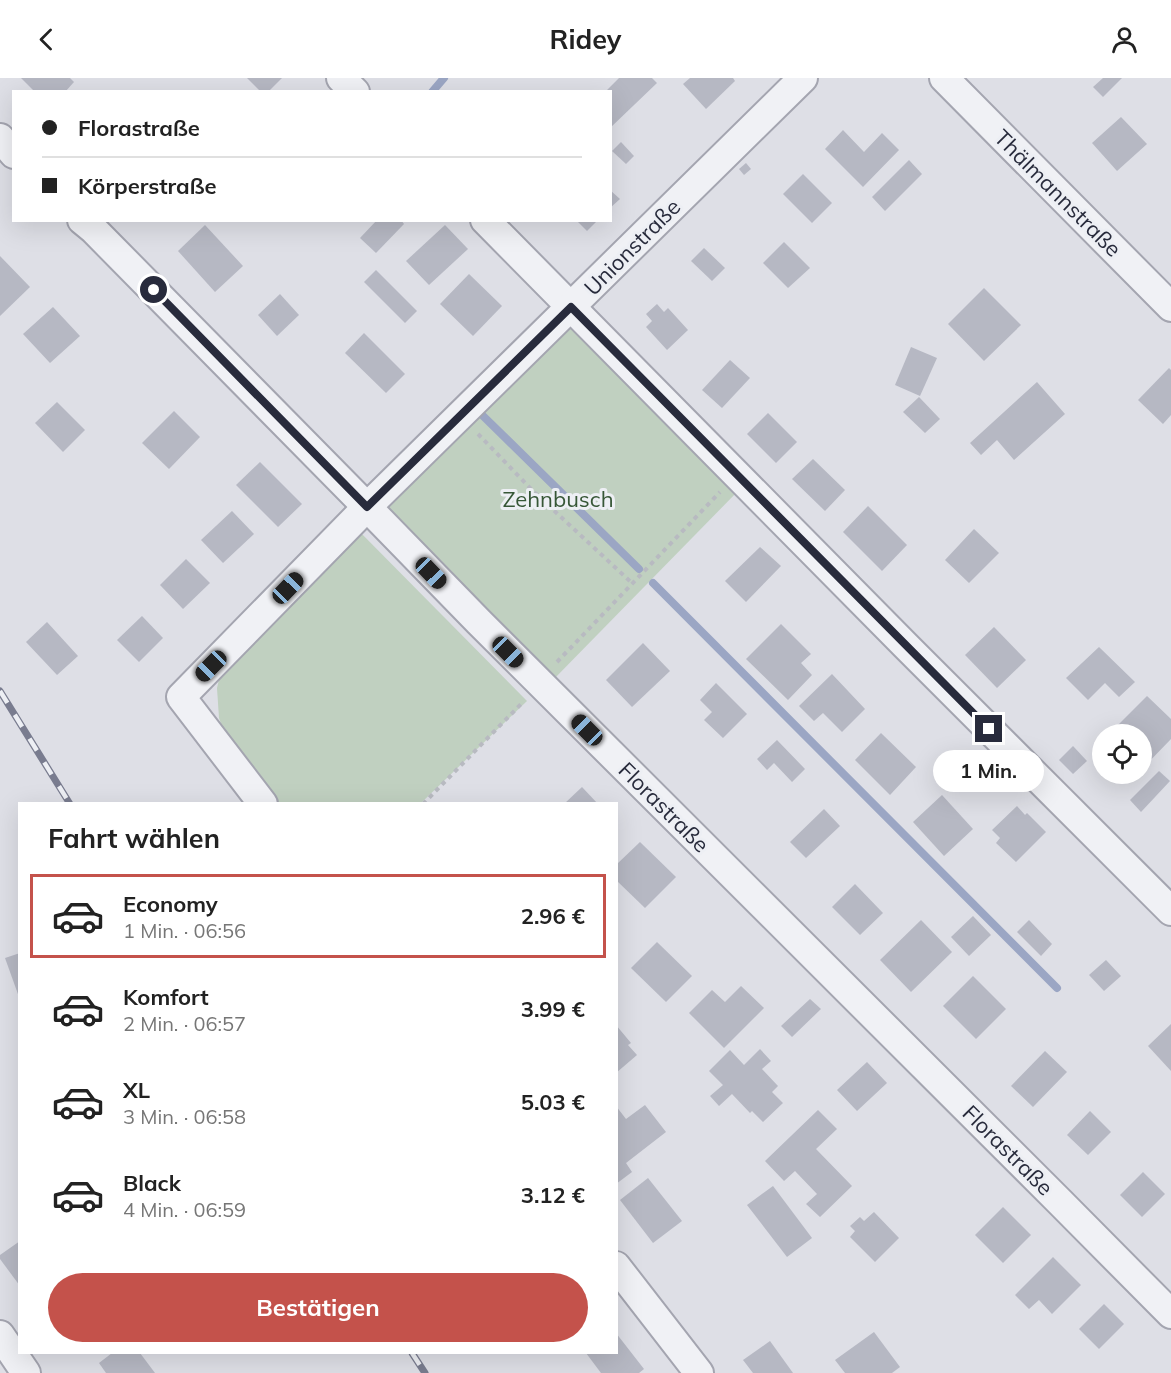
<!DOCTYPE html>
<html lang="de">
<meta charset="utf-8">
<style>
body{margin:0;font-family:Mulish,sans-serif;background:#f2f2f2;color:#222;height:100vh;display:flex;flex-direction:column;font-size:22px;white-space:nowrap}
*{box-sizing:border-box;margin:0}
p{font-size:20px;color:#767676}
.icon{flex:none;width:33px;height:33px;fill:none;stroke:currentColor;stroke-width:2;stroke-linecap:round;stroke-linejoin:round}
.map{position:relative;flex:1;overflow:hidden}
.panel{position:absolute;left:18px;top:724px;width:600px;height:552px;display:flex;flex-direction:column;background:#fff;border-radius:0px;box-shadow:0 6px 24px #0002}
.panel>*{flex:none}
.hud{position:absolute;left:12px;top:12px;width:600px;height:132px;border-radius:0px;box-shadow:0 6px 24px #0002;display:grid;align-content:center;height:132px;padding:0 30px;background:#fff}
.tools{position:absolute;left:1092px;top:646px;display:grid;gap:12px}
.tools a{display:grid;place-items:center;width:60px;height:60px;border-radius:50%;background:#fff;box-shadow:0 6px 24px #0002;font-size:30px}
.end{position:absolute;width:27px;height:27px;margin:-14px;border:8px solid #282b3c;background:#fff;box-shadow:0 0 0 3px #fff}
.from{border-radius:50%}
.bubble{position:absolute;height:42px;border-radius:21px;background:#fff;box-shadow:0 6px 24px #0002;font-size:20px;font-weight:700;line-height:42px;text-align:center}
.car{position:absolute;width:18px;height:36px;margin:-18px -9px;border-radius:8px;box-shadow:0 0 4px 2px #0007;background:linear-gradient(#222 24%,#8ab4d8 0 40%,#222 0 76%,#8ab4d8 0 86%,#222 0)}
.hud b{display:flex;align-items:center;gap:21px;height:57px;font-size:22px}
.hud b+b{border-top:2px solid #e0e0e0}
.hud i{width:15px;height:15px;background:#222}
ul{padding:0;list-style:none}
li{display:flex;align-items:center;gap:18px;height:84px;margin:0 12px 9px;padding:0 18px;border:3px solid transparent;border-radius:0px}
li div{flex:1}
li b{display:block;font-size:22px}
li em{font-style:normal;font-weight:700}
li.active{border-color:#c4524b}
li>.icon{width:54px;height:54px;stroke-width:1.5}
h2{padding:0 30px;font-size:27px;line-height:72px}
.action{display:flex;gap:12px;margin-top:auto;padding:12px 30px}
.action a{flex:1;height:69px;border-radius:36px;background:#c4524b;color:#fff;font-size:24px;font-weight:700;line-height:69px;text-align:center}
header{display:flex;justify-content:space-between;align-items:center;height:78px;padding:0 30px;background:#fff;font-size:27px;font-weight:700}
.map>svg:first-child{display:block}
.green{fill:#c0d0c0}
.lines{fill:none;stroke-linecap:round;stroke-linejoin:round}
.stream{stroke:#9ba6c4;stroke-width:8}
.building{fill:#b6b8c3}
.minor-casing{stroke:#a4a5b0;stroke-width:32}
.path{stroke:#b8bac1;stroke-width:4;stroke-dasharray:4.5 4.5;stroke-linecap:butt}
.minor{stroke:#f0f1f5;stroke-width:28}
.rail-casing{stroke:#797c8f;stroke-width:7}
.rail{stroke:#edeff4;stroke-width:4.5;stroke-dasharray:14;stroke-linecap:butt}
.route{stroke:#282b3c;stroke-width:8}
.labels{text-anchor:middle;stroke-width:6;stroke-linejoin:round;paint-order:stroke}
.street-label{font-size:22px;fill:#282b3c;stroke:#edeff4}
.park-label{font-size:22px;fill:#375737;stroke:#edeff4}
</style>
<header><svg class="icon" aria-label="back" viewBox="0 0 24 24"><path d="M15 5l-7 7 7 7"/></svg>Ridey<svg class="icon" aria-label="person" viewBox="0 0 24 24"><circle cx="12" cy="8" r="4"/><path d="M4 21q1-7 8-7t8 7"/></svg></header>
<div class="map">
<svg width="1171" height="1295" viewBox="0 0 1171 1295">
<rect width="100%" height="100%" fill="#dedfe6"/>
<g class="green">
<path d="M564 239 740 411 553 602 377 430Z"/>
<path d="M354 448 527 623 420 726H267L231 674 219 640 217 610 226 573Z"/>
</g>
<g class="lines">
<g class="stream">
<path d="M432 14 444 0"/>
<path d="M478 333 639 491"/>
<path d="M653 505 1057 910"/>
</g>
</g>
<g class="building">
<path d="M21 0H70L74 4 65 14H35Z"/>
<path d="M247 0H282L268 14H261Z"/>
<path d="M619 0H652L657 5 610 50V14H605Z"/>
<path d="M690 0H733L735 3 706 31 683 6Z"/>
<path d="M1103 0H1122L1103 19 1093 9Z"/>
<path d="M1121 39 1147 66 1117 93 1092 65Z"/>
<path d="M843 52 864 74 882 55 899 72 863 109 825 71Z"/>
<path d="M621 64 634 78 626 86 612 73Z"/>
<path d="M909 82 922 96 885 133 872 119Z"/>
<path d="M746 85 751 91 744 97 739 91Z"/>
<path d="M803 96 832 125 812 145 783 116Z"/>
<path d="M610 112 620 121 610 130Z"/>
<path d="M377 142H401L404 146 376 175 360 160Z"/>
<path d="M576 142H598L587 153Z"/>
<path d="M205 147 243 188 215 214 178 173Z"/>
<path d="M445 147 468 171 429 207 406 183Z"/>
<path d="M784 164 810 190 788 210 763 185Z"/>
<path d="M704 170 725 190 712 203 691 183Z"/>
<path d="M0 178 30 209 0 238Z"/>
<path d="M376 192 417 233 405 245 364 204Z"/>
<path d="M469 196 502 228 473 258 440 226Z"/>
<path d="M984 210 1021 247 984 283 948 246Z"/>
<path d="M280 216 299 237 277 258 258 237Z"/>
<path d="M657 226 664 234 668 230 688 252 667 272 646 249 652 243 646 236Z"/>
<path d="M53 229 80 258 50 285 23 256Z"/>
<path d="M364 255 405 296 386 315 345 275Z"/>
<path d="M911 269 937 280 920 318 895 307Z"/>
<path d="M730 282 750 300 722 330 702 312Z"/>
<path d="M1169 290 1171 292V337L1163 346 1138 322Z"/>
<path d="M1037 304 1065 336 1014 382 997 362 981 377 970 365Z"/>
<path d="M919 319 940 341 925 355 903 334Z"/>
<path d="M57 324 85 352 63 374 35 345Z"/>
<path d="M174 333 200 359 169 391 142 365Z"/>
<path d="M768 335 797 364 776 385 747 356Z"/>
<path d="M813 381 845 412 825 433 792 401Z"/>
<path d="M260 384 302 426 278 449 236 407Z"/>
<path d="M868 428 907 467 882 493 843 454Z"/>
<path d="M232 433 254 456 223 485 201 462Z"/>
<path d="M974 451 999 475 969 505 945 482Z"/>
<path d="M760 469 781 488 746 524 725 503Z"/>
<path d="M186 481 210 505 183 531 160 507Z"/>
<path d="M142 538 163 560 139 584 117 562Z"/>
<path d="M47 544 78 578 57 597 26 564Z"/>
<path d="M781 546 811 576 801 585 812 597 788 622 746 581Z"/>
<path d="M994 549 1026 582 997 610 965 577Z"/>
<path d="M643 565 670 593 632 629 606 602Z"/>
<path d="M1099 569 1135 604 1119 619 1105 605 1088 622 1066 600Z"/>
<path d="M832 596 865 631 842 654 823 635 814 643 799 628Z"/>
<path d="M716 605 747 636 723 660 704 642 712 634 700 622Z"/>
<path d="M1147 618 1171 641V661L1142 691V657H1108Z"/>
<path d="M881 655 916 689 890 717 855 682Z"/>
<path d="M777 662 805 691 792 704 774 685 767 692 757 681Z"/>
<path d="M1073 668 1087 683 1073 696 1059 682Z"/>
<path d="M1159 693 1170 703 1141 734 1130 722Z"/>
<path d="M582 709 598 726H564Z"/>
<path d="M942 717 973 751 944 778 913 744Z"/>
<path d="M1017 728 1025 737 1027 735 1046 754 1016 784 996 765 1000 760 992 752Z"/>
<path d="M824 731 840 748 806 780 790 764Z"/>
<path d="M640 764 676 799 645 830 616 802V787Z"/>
<path d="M855 806 883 835 860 857 832 829Z"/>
<path d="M973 838 991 857 969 878 951 859Z"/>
<path d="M921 842 952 874 911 914 880 882Z"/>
<path d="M1029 842 1052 866 1041 878 1017 854Z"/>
<path d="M657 864 692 898 666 924 631 890Z"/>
<path d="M20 875V919H19L5 880Z"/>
<path d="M1106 882 1121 898 1104 913 1089 897Z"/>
<path d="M973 898 1006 931 976 961 943 928Z"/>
<path d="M741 908 764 930 724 970 689 935 712 912 725 924Z"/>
<path d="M810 921 821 931 792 959 781 948Z"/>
<path d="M1171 946V993L1148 968Z"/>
<path d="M616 947 631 965 628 967 637 977 616 995Z"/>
<path d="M760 971 771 983 762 991 778 1008 772 1014 783 1025 763 1044 752 1033 750 1035 732 1016 719 1028 710 1018 723 1007 709 993 730 972 744 987Z"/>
<path d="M1045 973 1067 994 1033 1029 1011 1008Z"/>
<path d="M867 984 887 1005 857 1033 837 1012Z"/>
<path d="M645 1027 666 1054 626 1085 632 1094 616 1106V1028L626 1041Z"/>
<path d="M818 1032 837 1051 816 1071 852 1108 820 1139 806 1126 817 1116 795 1093 784 1103 765 1083Z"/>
<path d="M1090 1033 1111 1054 1088 1077 1067 1057Z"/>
<path d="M1143 1094 1165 1116 1142 1139 1120 1117Z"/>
<path d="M648 1100 682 1143 653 1165 620 1122Z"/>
<path d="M773 1108 812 1160 787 1179 747 1127Z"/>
<path d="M1003 1129 1031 1157 1003 1185 975 1157Z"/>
<path d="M874 1134 899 1160 875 1184 850 1159 855 1153 850 1148 860 1139 864 1143Z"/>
<path d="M20 1163V1208L0 1181V1177Z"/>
<path d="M1053 1179 1081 1207 1052 1236 1039 1222 1029 1231 1015 1217Z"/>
<path d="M1104 1226 1124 1246 1099 1271 1079 1251Z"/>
<path d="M874 1254 900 1289 892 1295H845L835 1282Z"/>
<path d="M616 1255 644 1291 639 1295H601L586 1275H616Z"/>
<path d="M770 1263 793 1295H753L743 1282Z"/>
<path d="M112 1275H140L155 1295H106L99 1285Z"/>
</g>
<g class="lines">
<g class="minor-casing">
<g id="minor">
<path d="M341 0 355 14"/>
<path d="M944 0 1171 229"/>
<path d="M0 60 14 76"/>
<path d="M82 142 93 151 367 429 479 544 1060 1124 1171 1236"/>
<path d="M485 142 906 568 1171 833"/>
<path d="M263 726 181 619 367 429 803 0"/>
<path d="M616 1188 699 1295"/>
<path d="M0 1257 26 1295"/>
</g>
</g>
<g class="path">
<path d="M478 356 534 414 633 506"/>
<path d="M557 584 720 414"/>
<path d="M423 726 523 624"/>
</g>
<use href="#minor" class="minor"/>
<g class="rail-casing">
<g id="rail">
<path d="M0 613 70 726"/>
<path d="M412 1275 425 1295"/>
</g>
</g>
<use href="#rail" class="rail"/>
</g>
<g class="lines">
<path class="route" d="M154 212 367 429 571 229 989 651"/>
</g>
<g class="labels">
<g class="street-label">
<text transform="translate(1058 115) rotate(45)" y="8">Thälmannstraße</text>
<text transform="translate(632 169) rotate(-45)" y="8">Unionstraße</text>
<text transform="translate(664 729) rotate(45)" y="8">Florastraße</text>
<text transform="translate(1008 1072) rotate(45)" y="8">Florastraße</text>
</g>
<g class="park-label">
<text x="558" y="429">Zehnbusch</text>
</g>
</g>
</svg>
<div class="tools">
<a><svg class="icon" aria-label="locate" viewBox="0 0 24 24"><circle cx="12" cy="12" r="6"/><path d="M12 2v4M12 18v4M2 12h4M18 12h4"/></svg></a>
</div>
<i class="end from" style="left:154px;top:212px"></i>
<i class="end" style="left:989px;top:651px"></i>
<div class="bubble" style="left:933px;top:672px;width:111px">1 Min.</div>
<i class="car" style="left:431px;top:495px;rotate:136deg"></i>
<i class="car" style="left:288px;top:510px;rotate:44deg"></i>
<i class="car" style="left:508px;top:574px;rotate:135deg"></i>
<i class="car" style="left:211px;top:588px;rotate:225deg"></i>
<i class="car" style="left:587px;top:652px;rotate:315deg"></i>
<div class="hud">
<b><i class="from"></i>Florastraße</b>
<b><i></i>Körperstraße</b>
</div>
<section class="panel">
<h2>Fahrt wählen</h2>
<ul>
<li class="active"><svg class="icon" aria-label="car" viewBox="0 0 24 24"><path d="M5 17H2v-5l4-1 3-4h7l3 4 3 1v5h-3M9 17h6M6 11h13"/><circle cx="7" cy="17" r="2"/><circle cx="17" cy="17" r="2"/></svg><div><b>Economy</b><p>1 Min. · 06:56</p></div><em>2.96 €</em></li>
<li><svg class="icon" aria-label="car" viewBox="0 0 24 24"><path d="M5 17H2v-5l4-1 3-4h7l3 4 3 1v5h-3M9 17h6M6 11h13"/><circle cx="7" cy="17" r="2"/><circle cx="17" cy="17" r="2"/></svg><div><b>Komfort</b><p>2 Min. · 06:57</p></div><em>3.99 €</em></li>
<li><svg class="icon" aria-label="car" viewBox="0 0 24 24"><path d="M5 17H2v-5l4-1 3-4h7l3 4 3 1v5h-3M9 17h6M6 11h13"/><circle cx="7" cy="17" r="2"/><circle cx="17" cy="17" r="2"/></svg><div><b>XL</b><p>3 Min. · 06:58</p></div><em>5.03 €</em></li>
<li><svg class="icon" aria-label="car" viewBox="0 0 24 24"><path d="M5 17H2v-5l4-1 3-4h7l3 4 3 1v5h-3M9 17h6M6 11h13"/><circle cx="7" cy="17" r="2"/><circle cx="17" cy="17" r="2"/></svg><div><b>Black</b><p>4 Min. · 06:59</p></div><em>3.12 €</em></li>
</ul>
<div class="action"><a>Bestätigen</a></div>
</section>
</div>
